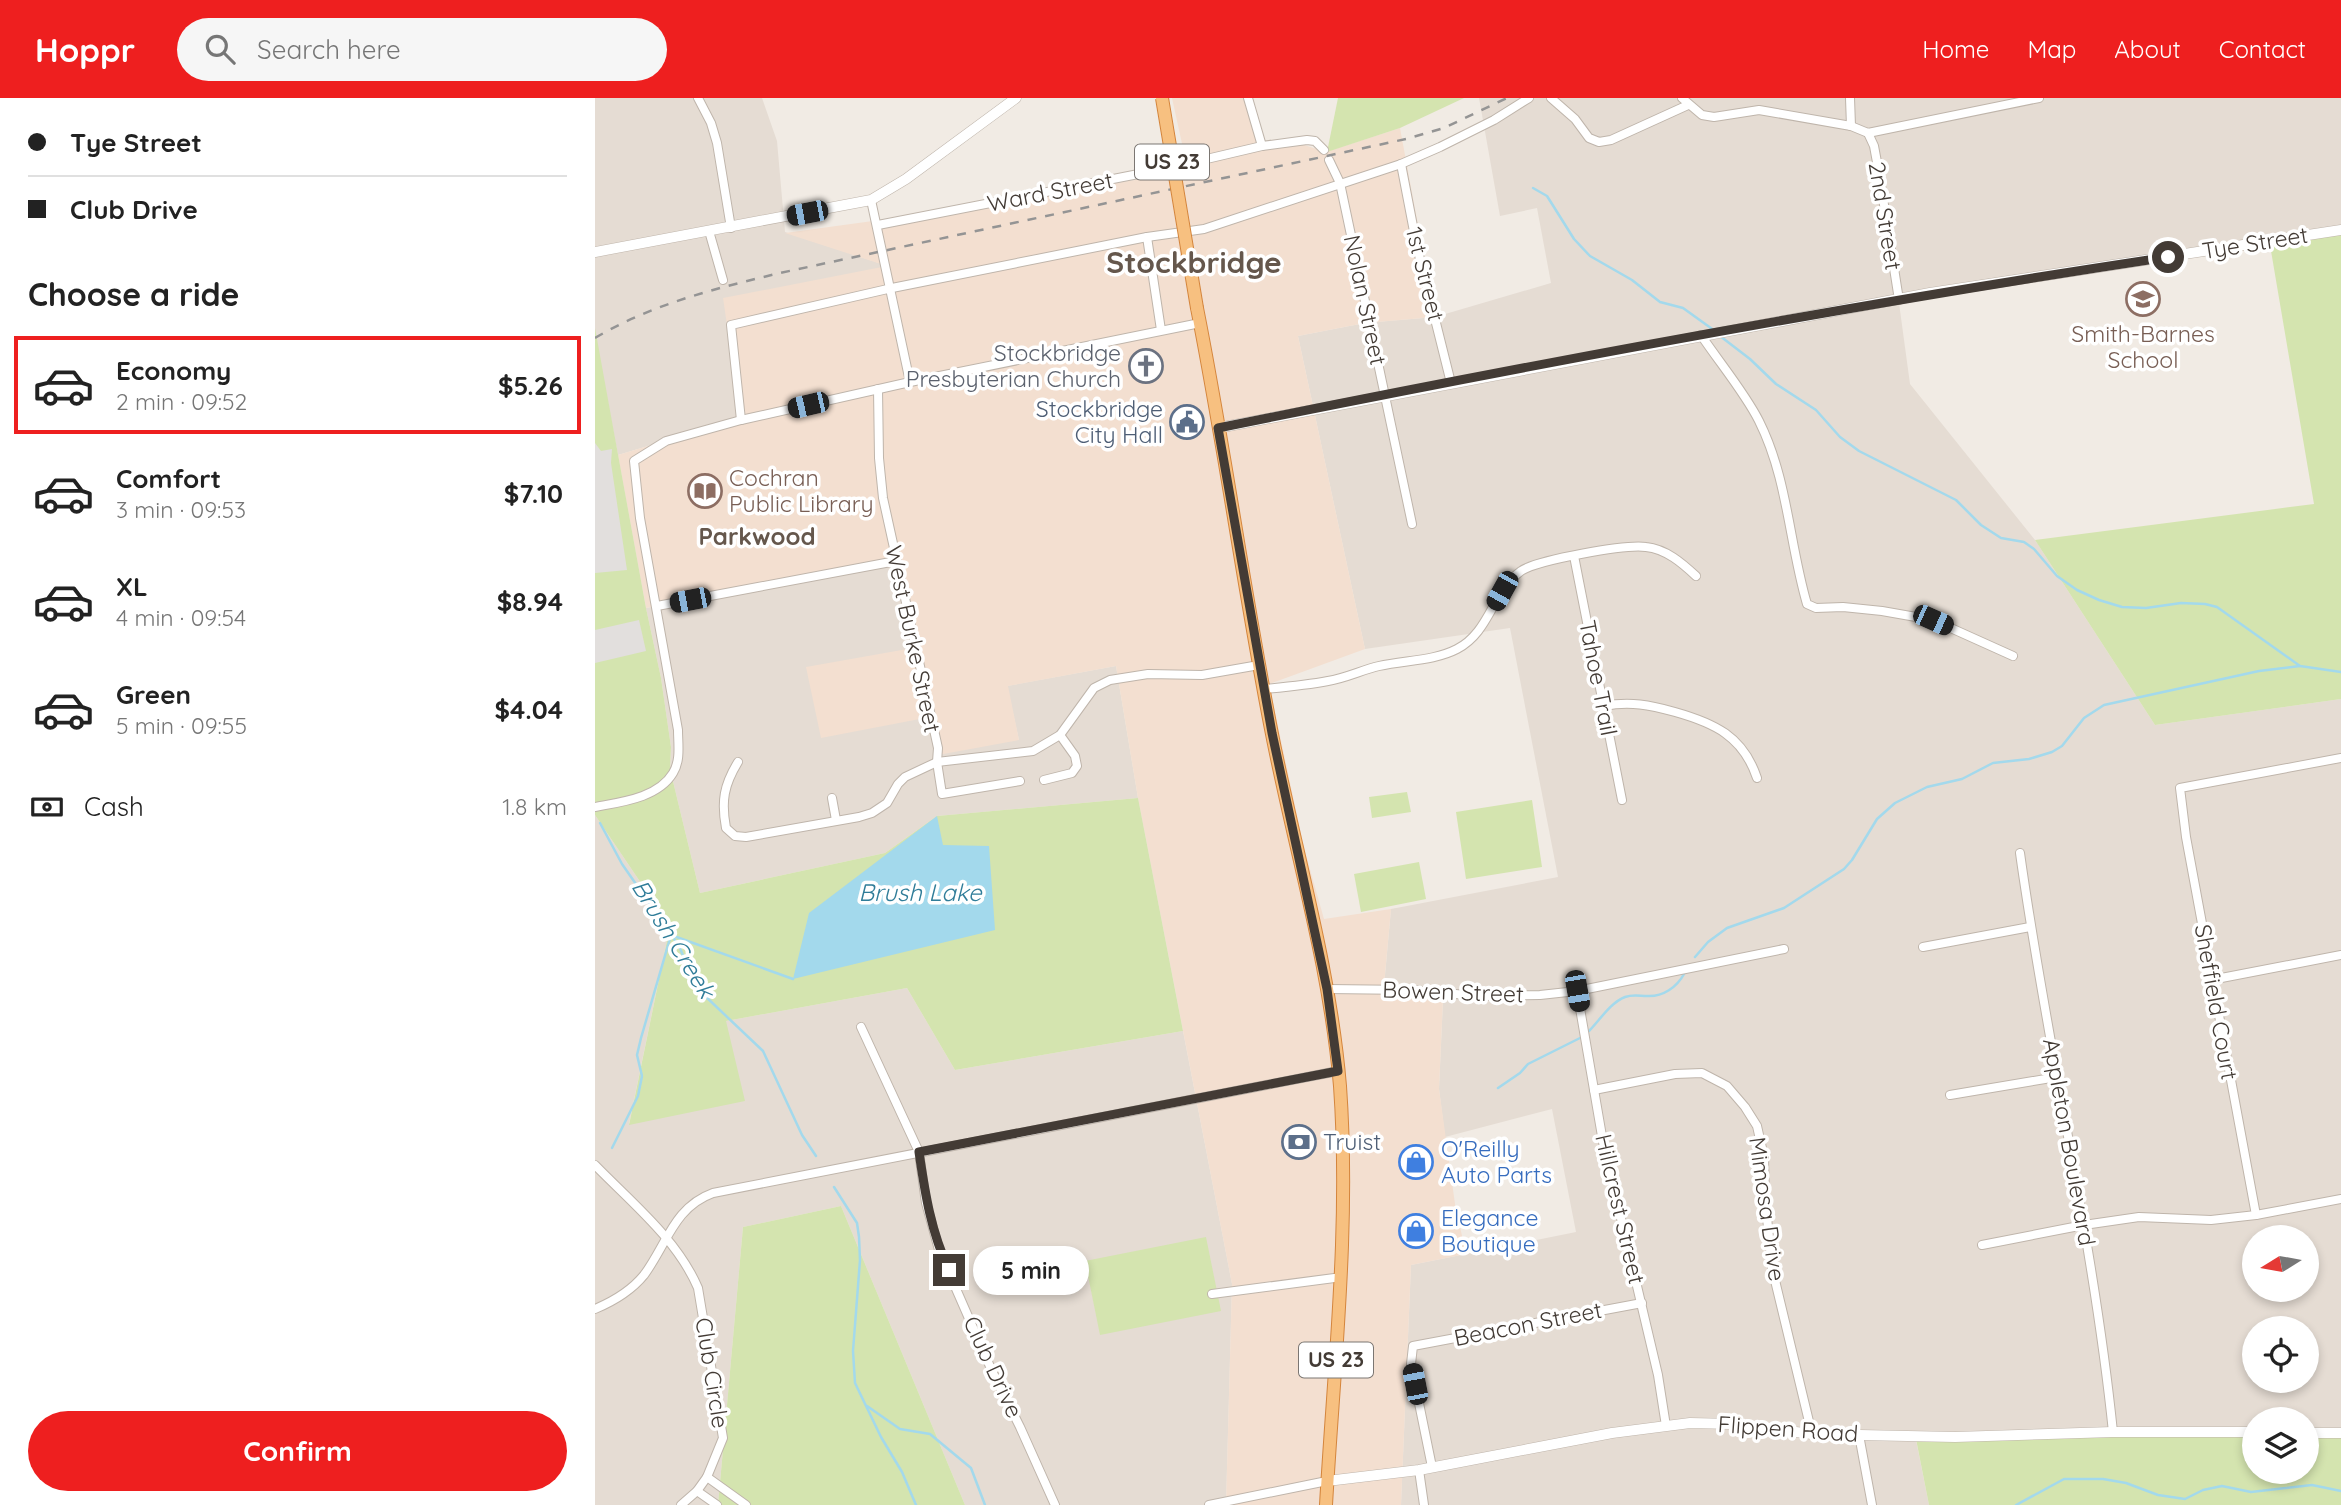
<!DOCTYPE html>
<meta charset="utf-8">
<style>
body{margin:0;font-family:Quicksand,sans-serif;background:#f6f6f6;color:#222;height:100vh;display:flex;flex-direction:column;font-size:26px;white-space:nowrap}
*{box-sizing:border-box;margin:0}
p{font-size:23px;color:#767676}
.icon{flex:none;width:38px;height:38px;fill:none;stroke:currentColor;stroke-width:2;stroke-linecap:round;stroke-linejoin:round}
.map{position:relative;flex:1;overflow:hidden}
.sheet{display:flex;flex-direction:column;background:#fff;width:595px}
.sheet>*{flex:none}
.top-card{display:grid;align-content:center;height:154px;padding:0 28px;background:#fff}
.needle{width:46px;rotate:259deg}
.fabs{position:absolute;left:1647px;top:1127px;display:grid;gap:14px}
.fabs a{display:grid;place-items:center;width:77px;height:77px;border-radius:50%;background:#fff;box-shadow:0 4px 10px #0003;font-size:35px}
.end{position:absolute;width:32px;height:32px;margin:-16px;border:9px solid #433b35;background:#fff;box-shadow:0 0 0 4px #fff}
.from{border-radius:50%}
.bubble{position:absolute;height:49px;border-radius:24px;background:#fff;box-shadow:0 4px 10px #0003;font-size:23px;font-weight:700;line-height:49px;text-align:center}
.car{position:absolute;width:21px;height:42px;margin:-21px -10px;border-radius:9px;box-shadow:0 0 5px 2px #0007;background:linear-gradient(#222 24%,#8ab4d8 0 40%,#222 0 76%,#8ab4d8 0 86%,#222 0)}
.top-card b{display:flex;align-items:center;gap:24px;height:66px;font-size:26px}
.top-card b+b{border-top:2px solid #e0e0e0}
.top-card i{width:18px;height:18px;background:#222}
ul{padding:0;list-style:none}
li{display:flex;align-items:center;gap:21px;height:98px;margin:0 14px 10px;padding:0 14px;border:4px solid transparent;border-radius:0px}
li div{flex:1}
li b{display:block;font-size:26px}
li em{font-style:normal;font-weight:700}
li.selected{border-color:#ee1f1f}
li>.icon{width:63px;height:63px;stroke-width:1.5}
h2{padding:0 28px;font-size:32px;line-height:84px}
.pay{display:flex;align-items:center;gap:18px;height:77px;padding:0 28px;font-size:26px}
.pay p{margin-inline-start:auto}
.cta{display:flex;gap:14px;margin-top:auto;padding:14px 28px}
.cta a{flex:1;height:80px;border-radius:42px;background:#ee1f1f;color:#fff;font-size:28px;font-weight:700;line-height:80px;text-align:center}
header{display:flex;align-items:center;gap:42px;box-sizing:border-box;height:98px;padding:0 35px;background:#ee1f1f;color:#fff}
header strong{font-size:33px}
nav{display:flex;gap:38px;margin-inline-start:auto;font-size:24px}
.search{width:490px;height:63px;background:#f6f6f6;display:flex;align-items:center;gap:18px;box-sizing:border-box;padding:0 24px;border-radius:38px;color:#767676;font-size:26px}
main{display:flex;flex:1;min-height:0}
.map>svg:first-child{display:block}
.residential{fill:#e5dcd3;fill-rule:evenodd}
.commercial{fill:#f3dfd0}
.green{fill:#d4e4af}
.parking{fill:#e2dfdd}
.water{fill:#a3d9ec}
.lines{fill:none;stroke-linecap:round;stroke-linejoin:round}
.stream{stroke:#a3d9ec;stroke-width:2.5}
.minor-casing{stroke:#bfb5ab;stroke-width:10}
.tertiary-casing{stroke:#bfb5ab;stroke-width:11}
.trunk-casing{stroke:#d4853c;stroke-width:14}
.minor{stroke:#fff;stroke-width:8}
.tertiary{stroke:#fff;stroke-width:10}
.trunk{stroke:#f7c080;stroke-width:12}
.rail{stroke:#949494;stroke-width:2.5;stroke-dasharray:9 9;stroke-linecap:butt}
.trunk-bridge-casing{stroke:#d4853c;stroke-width:14;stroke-linecap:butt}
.trunk-bridge{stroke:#f7c080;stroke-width:12}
.route{stroke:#433b35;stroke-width:9}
.labels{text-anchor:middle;stroke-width:7;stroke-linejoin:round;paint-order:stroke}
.shield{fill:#fff;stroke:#7b7672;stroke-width:2}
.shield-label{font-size:21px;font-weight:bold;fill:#433b35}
.street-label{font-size:23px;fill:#433b35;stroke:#fff}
.education-label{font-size:23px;fill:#785e54;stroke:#fff}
.worship-label{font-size:23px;fill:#5b616d;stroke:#fff;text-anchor:end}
.service-label{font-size:23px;fill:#4e5e75;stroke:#fff;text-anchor:end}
.shop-label{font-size:23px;fill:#366cbe;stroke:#fff;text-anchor:start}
.neighbourhood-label{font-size:24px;font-weight:bold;fill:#65574c;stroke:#fff}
.water-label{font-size:24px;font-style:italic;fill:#307d99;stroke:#fff}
.district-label{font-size:30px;font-weight:bold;fill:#65574c;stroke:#fff}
</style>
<header>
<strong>Hoppr</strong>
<div class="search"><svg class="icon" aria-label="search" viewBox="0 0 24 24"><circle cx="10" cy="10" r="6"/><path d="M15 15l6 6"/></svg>Search here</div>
<nav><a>Home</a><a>Map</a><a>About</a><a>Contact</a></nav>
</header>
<main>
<section class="sheet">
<div class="top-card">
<b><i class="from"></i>Tye Street</b>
<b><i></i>Club Drive</b>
</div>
<h2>Choose a ride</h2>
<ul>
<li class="selected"><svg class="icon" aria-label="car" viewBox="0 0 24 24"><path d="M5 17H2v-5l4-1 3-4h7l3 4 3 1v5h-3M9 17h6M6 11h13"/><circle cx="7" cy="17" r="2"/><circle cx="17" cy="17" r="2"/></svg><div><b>Economy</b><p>2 min · 09:52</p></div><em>$5.26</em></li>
<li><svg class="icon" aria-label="car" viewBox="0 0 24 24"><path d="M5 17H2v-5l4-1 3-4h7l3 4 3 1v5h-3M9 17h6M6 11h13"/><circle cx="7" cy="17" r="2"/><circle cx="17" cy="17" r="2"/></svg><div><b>Comfort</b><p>3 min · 09:53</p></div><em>$7.10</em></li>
<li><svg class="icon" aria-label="car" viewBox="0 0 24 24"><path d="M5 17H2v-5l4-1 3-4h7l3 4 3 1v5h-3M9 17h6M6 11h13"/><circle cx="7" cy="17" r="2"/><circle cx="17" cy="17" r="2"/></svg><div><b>XL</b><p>4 min · 09:54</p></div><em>$8.94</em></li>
<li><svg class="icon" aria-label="car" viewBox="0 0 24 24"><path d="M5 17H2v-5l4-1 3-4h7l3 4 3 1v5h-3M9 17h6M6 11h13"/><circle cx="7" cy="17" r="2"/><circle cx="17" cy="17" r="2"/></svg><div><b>Green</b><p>5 min · 09:55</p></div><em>$4.04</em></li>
</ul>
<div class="pay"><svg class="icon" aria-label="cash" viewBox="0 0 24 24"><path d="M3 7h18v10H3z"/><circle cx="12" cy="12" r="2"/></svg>Cash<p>1.8 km</p></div>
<div class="cta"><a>Confirm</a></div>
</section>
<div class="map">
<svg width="1746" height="1407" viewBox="0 0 1746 1407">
<rect width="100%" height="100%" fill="#f1ebe4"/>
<g class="residential">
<path d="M0 0H167L182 43 190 134 293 168 146 320 23 357 0 237Z"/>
<path d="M884 0H1746V137L1304 205 1315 286 1440 442 1560 627 1746 601V1333L1712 1334V1321H1659V1335L1321 1342 1334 1407H806L816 1167 981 1134 957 1011 850 1039 844 991 848 902 788 899 796 811 963 779 915 530 770 551 703 238 770 225 840 219 956 185 942 110 905 118ZM1659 1139H1712V1192H1659ZM1659 1230H1712V1283H1659Z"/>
<path d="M301 461 335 619 424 642 412 588 521 568 543 700 342 718 290 755 105 795 75 671 76 649 66 580 51 510Z"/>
<path d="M0 717 75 828 34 1026 131 923 312 890 360 972 588 933 637 1186 631 1407H370L246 1108 148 1129 123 1407H0Z"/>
</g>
<path class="commercial" d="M577 0H653L664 45H703L731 54 805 30 840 219 770 225 703 238 770 551 674 586 709 750 729 821 796 811 788 898 848 901 844 991 860 1106 871 1156 816 1167 806 1407H631L637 1186 543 700 521 568 413 588 424 642 343 657 335 619 226 640 211 569 318 550 301 461 51 510 23 357 146 320 128 200 292 168 190 135 373 110 593 73Z"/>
<g class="green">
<path d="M743 0H869L805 30 732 54Z"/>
<path d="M1746 137V601L1560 627 1440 442 1719 406 1675 147Z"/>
<path d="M0 230 51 510 66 580 76 649 75 671 105 795 290 755 342 718 543 700 588 933 360 972 312 890 131 923 150 1003 34 1027 75 828 0 717V712L39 705 54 690 35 702 0 709Z"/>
<path d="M812 694 816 714 777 720 774 699Z"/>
<path d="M937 702 947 769 871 781 861 714Z"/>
<path d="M824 764 831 801 766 814 759 776Z"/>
<path d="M246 1108 370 1407H123L148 1129Z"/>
<path d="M611 1139 626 1213 505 1237 490 1163Z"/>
<path d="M1746 1333V1407H1334L1321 1341 1659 1335V1374H1712V1334Z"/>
</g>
<g class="parking">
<path d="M0 345 6 353 17 351 16 365 32 472 0 475Z"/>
<path d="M44 522 51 553 0 565V532Z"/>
</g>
<path class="water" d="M342 718 348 747 394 748 400 832 198 881 214 815Z"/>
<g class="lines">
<g class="stream">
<path d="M938 90 952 98 979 141 995 158 1037 182 1065 204 1088 210 1120 233"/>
<path d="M1125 238 1155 261 1181 286 1221 312 1245 339 1264 353 1361 402 1386 427 1406 440 1429 444 1439 451 1462 478 1482 492 1504 502 1527 509 1551 510 1586 505 1610 506 1622 509 1705 568 1746 574"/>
<path d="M5 725 27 766 84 848 93 869 109 897 168 953 207 1037 221 1058"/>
<path d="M76 837 198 881"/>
<path d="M1100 859 1113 844 1132 830 1189 810 1249 771 1257 762 1282 721 1300 705 1332 689 1367 681 1398 665 1434 661 1457 654 1467 648 1489 620 1509 607 1664 573 1705 568"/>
<path d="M994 933C1005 922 1015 905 1030 899 1038 896 1045 898 1052 898 1068 899 1082 889 1089 876"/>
<path d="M903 990 925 975 933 966 987 939"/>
<path d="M17 1050 43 998 47 978 42 957 46 940 76 837"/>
<path d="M239 1089 262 1125 264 1139 265 1162 258 1253 260 1285 286 1339 307 1374 321 1407"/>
<path d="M272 1308 305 1331 335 1336 376 1370 390 1407"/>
<path d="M1421 1407 1469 1381H1508L1531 1385 1563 1397 1590 1401 1608 1392 1627 1388 1656 1394 1717 1387 1746 1393"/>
</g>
<g class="minor-casing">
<g id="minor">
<path d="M103 0 116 25 122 45 136 130"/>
<path d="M653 0 667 48"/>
<path d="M956 0 980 21 994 40 1004 44 1016 42 1093 7"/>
<path d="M1087 0 1107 17 1119 19 1164 12 1256 28 1273 35 1444 0"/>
<path d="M1255 0 1256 28"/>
<path d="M1273 35 1279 48 1284 75 1304 202"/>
<path d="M734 62 745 85 817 426"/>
<path d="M806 66 822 149 856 285"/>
<path d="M276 102 315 284"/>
<path d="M283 127 569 71 667 48 712 42 720 43 729 52"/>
<path d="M114 133 128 182"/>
<path d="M552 139 566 232"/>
<path d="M1106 237C1124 264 1150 295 1164 323 1193 381 1194 445 1212 506L1221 510 1248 509 1287 513 1338 522 1418 558"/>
<path d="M283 291 284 360 288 400 343 650 342 664 347 696 425 683"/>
<path d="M146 322 136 227 297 190 552 139 609 131 806 66 845 49 899 22 934 0"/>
<path d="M979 458 1027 702"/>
<path d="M62 508 301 463"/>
<path d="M669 591C691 589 712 587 733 583 751 580 767 572 784 568 810 562 839 563 862 551 895 534 897 494 926 473 942 462 1031 446 1051 449 1071 451 1087 465 1101 478"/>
<path d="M1009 608C1035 603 1055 607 1080 614 1119 625 1148 638 1162 680"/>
<path d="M143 664C129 687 126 703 131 730L140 738 151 739 264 719 277 715 292 705 303 686 310 679 342 664 438 653 465 637 499 590 515 582 553 576 607 577 664 567"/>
<path d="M449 682 477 675 482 668 480 658 465 637"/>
<path d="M237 700 241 722"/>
<path d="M0 709C26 704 63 700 78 675 86 662 83 646 83 632L45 420 39 363 71 343 146 322 315 284 605 225"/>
<path d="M1425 755C1452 949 1498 1140 1518 1334"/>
<path d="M1328 849 1435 829"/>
<path d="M1616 882 1746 857"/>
<path d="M732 891 817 892 882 898 945 897 982 893 1189 851"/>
<path d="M982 893 1008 1044 1063 1277 1071 1328"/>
<path d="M266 929 324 1054 331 1105 344 1152 397 1273 425 1329 460 1407"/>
<path d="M999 992 1080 976 1107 975 1132 988 1150 1009 1162 1028 1169 1059 1170 1099 1177 1170 1217 1336"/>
<path d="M1355 997 1462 979"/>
<path d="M0 1067C37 1105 82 1141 103 1190L128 1340 112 1379 102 1393 86 1407"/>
<path d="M1661 1117 1591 739 1585 690 1746 660"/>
<path d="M1387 1147 1489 1127 1544 1119 1616 1122 1661 1117 1746 1101"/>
<path d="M617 1196 747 1179"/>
<path d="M0 1211C19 1203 36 1193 49 1177 72 1146 79 1109 118 1095L743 973"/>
<path d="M1264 1337 1277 1407"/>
<path d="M837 1369 816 1266 818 1248 1047 1205"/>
<path d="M824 1372 829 1407"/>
<path d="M112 1379 151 1407"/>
<path d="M102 1393 122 1407"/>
<path d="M614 1407 732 1383"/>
</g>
</g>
<g class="tertiary-casing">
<g id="tertiary">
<path d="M0 154 276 102 311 81 421 0"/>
<path d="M623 330 1335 195 1746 132"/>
<path d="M1712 1335H1746"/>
<path d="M732 1383 824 1372 1017 1335 1095 1325 1138 1326 1217 1336 1360 1339 1518 1334H1659"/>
</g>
</g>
<g class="trunk-casing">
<path id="trunk" d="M602 210C630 351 649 494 677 636 700 753 735 868 745 988 755 1128 739 1267 731 1407"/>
</g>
<use href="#minor" class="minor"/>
<use href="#tertiary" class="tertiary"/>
<use href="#trunk" class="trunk"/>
<path class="rail" d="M0 240C57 206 122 190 185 175L811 41 849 30 912 0"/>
<g class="trunk-bridge-casing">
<path id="trunk-bridge" d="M567 0 602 210"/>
</g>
<use href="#trunk-bridge" class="trunk-bridge"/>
</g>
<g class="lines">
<path class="route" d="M354 1172C336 1134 330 1095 324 1054L743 973 732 891 677 635 623 330C938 266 1254 207 1573 159"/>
</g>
<defs>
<g id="school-ring" transform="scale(1.75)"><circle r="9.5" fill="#fff" stroke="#8d6e63" stroke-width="1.5"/><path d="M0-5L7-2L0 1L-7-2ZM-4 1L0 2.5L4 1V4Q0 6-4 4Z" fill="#8d6e63"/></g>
<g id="church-ring" transform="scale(1.75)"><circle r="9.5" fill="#fff" stroke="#6b7280" stroke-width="1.5"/><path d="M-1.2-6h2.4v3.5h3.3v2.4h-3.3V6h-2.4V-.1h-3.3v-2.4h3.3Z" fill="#6b7280"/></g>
<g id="civic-ring" transform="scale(1.75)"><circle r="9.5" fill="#fff" stroke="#5c6f8a" stroke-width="1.5"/><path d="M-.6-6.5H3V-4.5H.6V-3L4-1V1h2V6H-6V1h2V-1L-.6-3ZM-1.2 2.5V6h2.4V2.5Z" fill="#5c6f8a"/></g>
<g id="library-ring" transform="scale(1.75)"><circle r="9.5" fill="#fff" stroke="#8d6e63" stroke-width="1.5"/><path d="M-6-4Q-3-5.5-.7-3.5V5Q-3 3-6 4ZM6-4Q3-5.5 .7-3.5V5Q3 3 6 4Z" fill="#8d6e63"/></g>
<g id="bank-ring" transform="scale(1.75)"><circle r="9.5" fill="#fff" stroke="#5c6f8a" stroke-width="1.5"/><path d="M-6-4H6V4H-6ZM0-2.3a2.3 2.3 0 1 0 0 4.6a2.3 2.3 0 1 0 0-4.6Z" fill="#5c6f8a"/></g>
<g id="shop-ring" transform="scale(1.75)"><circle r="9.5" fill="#fff" stroke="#3f7fe0" stroke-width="1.5"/><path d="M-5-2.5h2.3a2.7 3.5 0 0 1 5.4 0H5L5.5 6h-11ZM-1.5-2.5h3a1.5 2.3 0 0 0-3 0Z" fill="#3f7fe0"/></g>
</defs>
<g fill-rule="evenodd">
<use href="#school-ring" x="1548" y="201"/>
<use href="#church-ring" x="551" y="268"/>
<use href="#civic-ring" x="592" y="324"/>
<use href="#library-ring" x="110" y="393"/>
<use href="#bank-ring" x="704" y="1044"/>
<use href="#shop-ring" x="821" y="1064"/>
<use href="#shop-ring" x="821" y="1133"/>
</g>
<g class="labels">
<g class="shield">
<rect x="540" y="46.5" width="74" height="35" rx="5"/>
<rect x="704" y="1244.5" width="74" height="35" rx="5"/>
</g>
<g class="shield-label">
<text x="577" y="71">US 23</text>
<text x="741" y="1269">US 23</text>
</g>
<g class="street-label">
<text transform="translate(455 94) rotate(-11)" y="8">Ward Street</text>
<text transform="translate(1290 118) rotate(81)" y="8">2nd Street</text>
<text transform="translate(1660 145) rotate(-9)" y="8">Tye Street</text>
<text transform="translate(830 176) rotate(76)" y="8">1st Street</text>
<text transform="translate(770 202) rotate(78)" y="8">Nolan Street</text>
<text transform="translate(318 541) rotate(78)" y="8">West Burke Street</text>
<text transform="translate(1003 580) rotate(79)" y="8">Tahoe Trail</text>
<text transform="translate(858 894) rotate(2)" y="8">Bowen Street</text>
<text transform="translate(1621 904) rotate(80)" y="8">Sheffield Court</text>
<text transform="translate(1474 1044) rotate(80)" y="8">Appleton Boulevard</text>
<text transform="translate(1025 1111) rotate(77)" y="8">Hillcrest Street</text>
<text transform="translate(1172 1111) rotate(82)" y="8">Mimosa Drive</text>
<text transform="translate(933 1226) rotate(-11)" y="8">Beacon Street</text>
<text transform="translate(398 1269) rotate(65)" y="8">Club Drive</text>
<text transform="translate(117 1275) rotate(81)" y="8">Club Circle</text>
<text transform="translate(1193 1331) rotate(4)" y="8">Flippen Road</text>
</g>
<g class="education-label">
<text x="1548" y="244">Smith-Barnes<tspan x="1548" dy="26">School</tspan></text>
<text x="134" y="388" text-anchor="start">Cochran<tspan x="134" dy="26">Public Library</tspan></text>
</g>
<g class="worship-label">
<text x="526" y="263">Stockbridge<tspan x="526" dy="26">Presbyterian Church</tspan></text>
</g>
<g class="service-label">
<text x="568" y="319">Stockbridge<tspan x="568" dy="26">City Hall</tspan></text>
<text x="728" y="1052" text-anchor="start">Truist</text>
</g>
<g class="shop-label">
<text x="846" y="1059">O'Reilly<tspan x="846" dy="26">Auto Parts</tspan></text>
<text x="846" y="1128">Elegance<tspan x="846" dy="26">Boutique</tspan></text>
</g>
<g class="neighbourhood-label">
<text x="162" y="447">Parkwood</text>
</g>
<g class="water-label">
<text x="325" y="803">Brush Lake</text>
<text transform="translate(78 841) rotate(58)" y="8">Brush Creek</text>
</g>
<g class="district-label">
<text x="599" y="175">Stockbridge</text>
</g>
</g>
</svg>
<div class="fabs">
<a><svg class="needle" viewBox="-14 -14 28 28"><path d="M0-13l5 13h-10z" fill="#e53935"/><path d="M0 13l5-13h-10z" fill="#767676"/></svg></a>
<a><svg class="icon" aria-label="locate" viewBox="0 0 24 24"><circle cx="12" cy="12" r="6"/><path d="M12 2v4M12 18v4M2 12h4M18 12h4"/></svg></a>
<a><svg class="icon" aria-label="layers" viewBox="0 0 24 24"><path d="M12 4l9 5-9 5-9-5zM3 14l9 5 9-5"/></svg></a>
</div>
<i class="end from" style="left:1573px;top:159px"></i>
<i class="end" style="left:354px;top:1172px"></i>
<div class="bubble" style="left:378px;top:1148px;width:116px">5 min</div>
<i class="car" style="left:212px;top:115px;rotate:259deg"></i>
<i class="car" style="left:213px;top:307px;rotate:257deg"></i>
<i class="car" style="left:907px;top:493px;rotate:209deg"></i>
<i class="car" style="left:95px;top:502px;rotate:259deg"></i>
<i class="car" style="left:1338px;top:522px;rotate:114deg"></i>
<i class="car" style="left:982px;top:893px;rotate:170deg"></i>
<i class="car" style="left:820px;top:1286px;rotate:349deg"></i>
</div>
</main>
